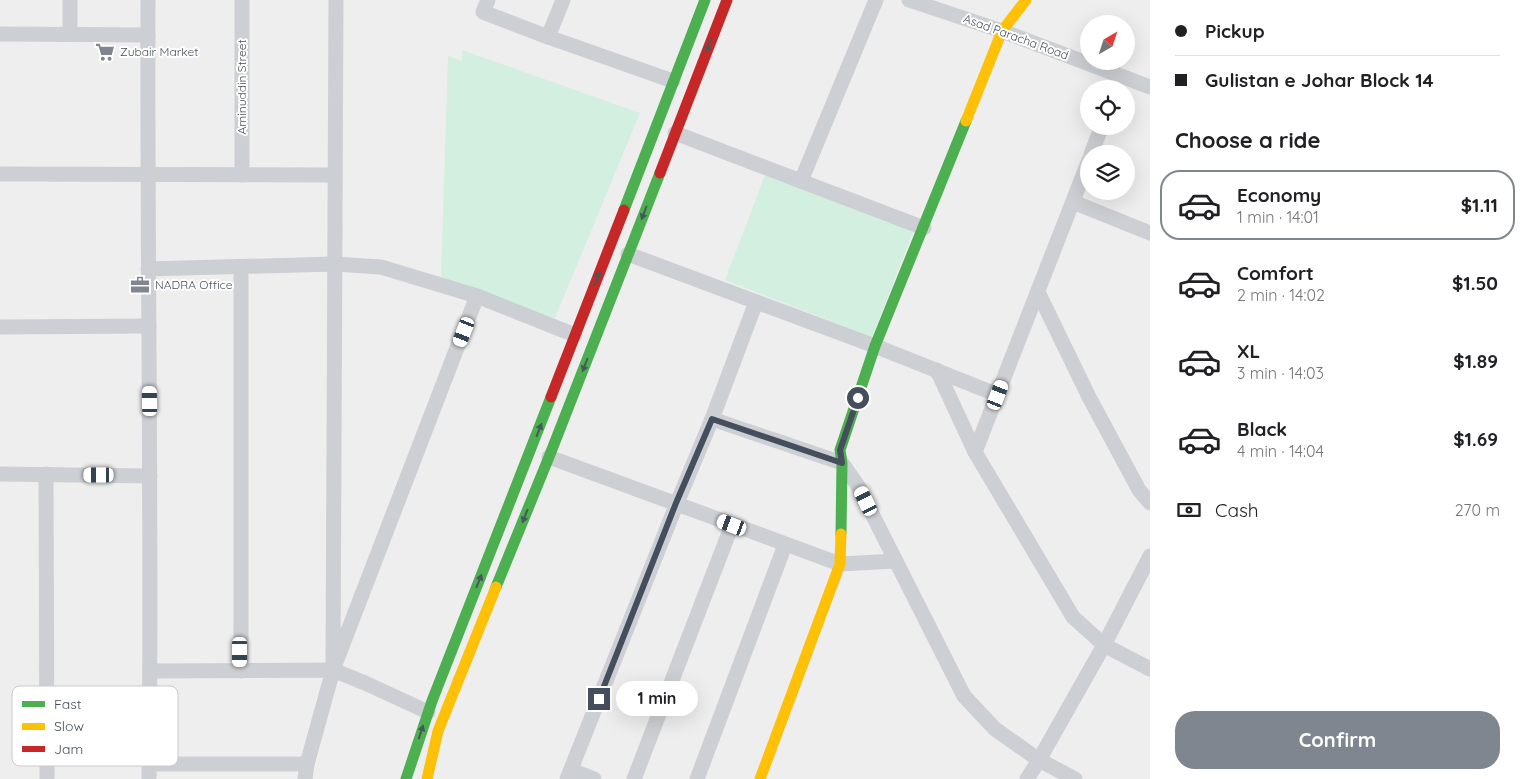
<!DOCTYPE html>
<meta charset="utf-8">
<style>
body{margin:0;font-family:Quicksand,sans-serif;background:#f6f6f6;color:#202124;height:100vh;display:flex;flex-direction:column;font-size:19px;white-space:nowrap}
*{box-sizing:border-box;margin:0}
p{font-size:16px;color:#757577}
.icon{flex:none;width:28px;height:28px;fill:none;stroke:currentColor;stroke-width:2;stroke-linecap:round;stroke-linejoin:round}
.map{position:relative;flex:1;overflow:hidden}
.drawer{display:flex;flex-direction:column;background:#fff;width:375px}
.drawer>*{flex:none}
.guide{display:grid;align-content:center;height:110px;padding:0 25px;background:#fff}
.needle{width:32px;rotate:39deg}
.controls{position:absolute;left:1080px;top:15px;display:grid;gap:10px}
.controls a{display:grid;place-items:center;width:55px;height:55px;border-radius:50%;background:#fff;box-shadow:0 5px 20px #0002;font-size:25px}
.end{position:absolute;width:22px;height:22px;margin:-11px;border:6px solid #454e5c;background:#fff;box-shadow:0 0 0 2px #fff}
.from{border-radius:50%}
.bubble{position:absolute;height:35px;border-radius:18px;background:#fff;box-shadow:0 5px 20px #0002;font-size:16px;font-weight:800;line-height:35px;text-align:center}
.car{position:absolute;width:15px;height:30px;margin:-15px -8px;border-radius:6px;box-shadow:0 0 4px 1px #0007;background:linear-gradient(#fff 24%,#345 0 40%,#fff 0 76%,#345 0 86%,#fff 0)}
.guide b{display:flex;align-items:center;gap:18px;height:48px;font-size:19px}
.guide b+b{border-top:1px solid #e0e0e0}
.guide i{width:12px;height:12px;background:#202124}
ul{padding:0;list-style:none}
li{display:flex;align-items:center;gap:15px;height:70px;margin:0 10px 8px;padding:0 15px;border:2px solid transparent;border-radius:20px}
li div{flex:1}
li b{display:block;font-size:19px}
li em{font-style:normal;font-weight:800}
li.selected{border-color:#80868f}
li>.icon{width:45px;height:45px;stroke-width:1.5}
h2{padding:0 25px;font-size:22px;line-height:60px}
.pay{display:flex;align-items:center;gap:12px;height:55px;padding:0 25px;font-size:19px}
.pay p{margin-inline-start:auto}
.action{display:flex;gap:10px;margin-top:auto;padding:10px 25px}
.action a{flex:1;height:58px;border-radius:20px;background:#80868f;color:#fff;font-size:20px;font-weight:800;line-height:58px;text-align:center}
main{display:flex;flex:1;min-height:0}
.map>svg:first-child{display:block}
.green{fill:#d2efe0}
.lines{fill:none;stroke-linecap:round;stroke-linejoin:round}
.street{stroke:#cccfd3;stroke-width:15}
.fast{stroke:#4caf50;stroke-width:11}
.slow{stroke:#ffc107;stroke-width:11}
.jam{stroke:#c62828;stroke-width:11}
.oneway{fill:#46585b}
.route{stroke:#454e5c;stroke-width:6}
.labels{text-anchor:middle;stroke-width:4;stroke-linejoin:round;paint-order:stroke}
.street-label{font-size:12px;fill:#454e5c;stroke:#fff}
.poi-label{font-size:12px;fill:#454e5c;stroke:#fff;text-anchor:start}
.key{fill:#fff;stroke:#c7cace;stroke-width:1}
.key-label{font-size:14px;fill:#454e5c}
</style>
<main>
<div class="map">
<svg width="1150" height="779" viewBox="0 0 1150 779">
<rect width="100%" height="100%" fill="#efeeee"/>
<g class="green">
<path d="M462 50 640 113 555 318 494 303 463 292 441 276 448 56 462 61Z"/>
<path d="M765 175 913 232 872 337 725 280Z"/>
</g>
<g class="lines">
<g class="street">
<path d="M70 0V34"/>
<path d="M148 0C147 260 152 519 149 779"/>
<path d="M242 0V175"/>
<path d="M488 0 483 12 548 37 673 81"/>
<path d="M909 0 1002 31 1150 87"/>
<path d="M0 34 148 35"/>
<path d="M548 37 563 0"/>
<path d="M675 133 924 228"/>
<path d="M1091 154 1102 126"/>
<path d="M0 174 334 175"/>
<path d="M801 181 876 0"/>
<path d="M1073 202 1150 233"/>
<path d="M628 254 875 346 998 395"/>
<path d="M148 269 334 264 381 267 477 296 575 335"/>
<path d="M1038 292 1089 397 1139 490 1150 503"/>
<path d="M0 327 149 326"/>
<path d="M937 370 975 452 1073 617 1104 645 1150 669"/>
<path d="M712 419 842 463 858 486 964 696 995 729 1039 760 1075 779"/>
<path d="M975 452 1089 160"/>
<path d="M549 457 840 564 896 561"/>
<path d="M0 474 150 476"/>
<path d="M46 474 47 779"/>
<path d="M336 662 477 296"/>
<path d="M151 671 333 670 365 683 428 712"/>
<path d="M241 671V267"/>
<path d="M150 764H307"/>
<path d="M571 770 594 779"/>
<path d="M305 779 307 764 333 670 336 0"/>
<path d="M567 779 677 503 712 419 756 302"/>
<path d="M634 779 732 525"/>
<path d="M697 779 785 545"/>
<path d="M1027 779 1039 760 1104 645 1150 556"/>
</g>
<g class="fast">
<path d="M624 210 705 0"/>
<path d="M841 534 842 463 840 450 875 346 966 121"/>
<path d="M496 587 549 457 660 173"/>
<path d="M406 779 432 701 551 397"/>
</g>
<g class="slow">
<path d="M966 121 1002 31 1026 0"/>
<path d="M427 779 438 731 496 587"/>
<path d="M760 779 840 564 841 534"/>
</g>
<g class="jam">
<path d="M660 173 727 0"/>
<path d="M551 397 624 210"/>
</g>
</g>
<defs><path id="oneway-solid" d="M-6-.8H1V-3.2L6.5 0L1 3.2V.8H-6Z" transform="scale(1.25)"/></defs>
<g class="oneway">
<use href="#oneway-solid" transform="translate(709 45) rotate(111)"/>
<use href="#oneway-solid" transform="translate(644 213) rotate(111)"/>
<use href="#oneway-solid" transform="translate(597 278) rotate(-69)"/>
<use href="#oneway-solid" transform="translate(585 365) rotate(111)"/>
<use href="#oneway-solid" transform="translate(539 430) rotate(-69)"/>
<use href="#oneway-solid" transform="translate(525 516) rotate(112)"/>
<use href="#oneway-solid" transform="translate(479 581) rotate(-68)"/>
<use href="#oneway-solid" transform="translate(421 732) rotate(-72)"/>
</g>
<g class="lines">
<path class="route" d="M599 699 676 503 712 419 842 463 840 450 858 398"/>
</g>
<defs>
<g id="supermarket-bare" transform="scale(1.5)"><path d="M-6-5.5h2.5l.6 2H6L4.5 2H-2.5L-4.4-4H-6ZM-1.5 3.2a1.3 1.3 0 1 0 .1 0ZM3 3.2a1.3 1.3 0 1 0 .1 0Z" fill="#80868f" stroke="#fff" stroke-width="2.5" paint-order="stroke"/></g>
<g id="office-bare" transform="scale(1.5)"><path d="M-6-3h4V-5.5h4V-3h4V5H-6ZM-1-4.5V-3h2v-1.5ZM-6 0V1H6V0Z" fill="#80868f" stroke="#fff" stroke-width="2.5" paint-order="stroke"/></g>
</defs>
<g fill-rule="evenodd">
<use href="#supermarket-bare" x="105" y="52"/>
<use href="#office-bare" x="140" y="285"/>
</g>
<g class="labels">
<g class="street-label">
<text transform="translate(1016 37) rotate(20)" y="4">Asad Paracha Road</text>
<text transform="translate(242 87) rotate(-90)" y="4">Aminuddin Street</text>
</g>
<g class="poi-label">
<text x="120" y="56">Zubair Market</text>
<text x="155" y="289">NADRA Office</text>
</g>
</g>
<rect x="12" y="686" width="166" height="80" rx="8" class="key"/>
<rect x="22" y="701" width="23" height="6" fill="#4caf50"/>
<rect x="22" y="723" width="23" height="7" fill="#ffc107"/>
<rect x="22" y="746" width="23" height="6" fill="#c62828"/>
<g class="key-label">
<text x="54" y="709">Fast</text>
<text x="54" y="731">Slow</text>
<text x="54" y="754">Jam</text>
</g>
</svg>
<div class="controls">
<a><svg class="needle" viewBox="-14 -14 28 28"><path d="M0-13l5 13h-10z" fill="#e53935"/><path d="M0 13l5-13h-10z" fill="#757577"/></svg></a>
<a><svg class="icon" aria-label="locate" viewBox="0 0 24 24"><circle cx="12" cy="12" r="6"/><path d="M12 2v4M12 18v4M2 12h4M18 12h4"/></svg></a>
<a><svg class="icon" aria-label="layers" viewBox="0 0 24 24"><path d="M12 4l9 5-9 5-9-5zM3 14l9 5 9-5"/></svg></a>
</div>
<i class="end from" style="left:858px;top:398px"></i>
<i class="end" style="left:599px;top:699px"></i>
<div class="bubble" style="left:616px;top:681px;width:82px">1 min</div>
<i class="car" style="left:464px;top:332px;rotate:201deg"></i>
<i class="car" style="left:998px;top:395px;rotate:21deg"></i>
<i class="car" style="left:150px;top:401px;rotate:359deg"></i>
<i class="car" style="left:99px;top:475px;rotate:270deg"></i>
<i class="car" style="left:866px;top:501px;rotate:334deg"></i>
<i class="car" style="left:732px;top:525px;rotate:291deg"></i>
<i class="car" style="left:240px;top:652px;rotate:180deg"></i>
</div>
<section class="drawer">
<div class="guide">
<b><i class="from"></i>Pickup</b>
<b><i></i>Gulistan e Johar Block 14</b>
</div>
<h2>Choose a ride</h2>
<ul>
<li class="selected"><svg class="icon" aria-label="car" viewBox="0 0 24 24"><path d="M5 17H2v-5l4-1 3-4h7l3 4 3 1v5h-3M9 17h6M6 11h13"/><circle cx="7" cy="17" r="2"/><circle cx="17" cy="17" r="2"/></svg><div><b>Economy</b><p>1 min · 14:01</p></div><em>$1.11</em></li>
<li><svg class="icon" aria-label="car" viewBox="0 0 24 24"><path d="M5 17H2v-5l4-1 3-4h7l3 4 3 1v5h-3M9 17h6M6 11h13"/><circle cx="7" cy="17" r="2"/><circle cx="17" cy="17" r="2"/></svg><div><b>Comfort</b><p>2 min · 14:02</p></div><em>$1.50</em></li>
<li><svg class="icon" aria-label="car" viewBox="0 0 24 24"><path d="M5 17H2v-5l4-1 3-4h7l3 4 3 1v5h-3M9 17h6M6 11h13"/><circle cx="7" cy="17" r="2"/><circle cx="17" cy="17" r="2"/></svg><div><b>XL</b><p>3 min · 14:03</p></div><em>$1.89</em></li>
<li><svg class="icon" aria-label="car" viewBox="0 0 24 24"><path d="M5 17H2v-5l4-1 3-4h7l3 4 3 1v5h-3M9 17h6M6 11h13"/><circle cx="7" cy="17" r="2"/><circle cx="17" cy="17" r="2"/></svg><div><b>Black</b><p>4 min · 14:04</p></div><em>$1.69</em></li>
</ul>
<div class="pay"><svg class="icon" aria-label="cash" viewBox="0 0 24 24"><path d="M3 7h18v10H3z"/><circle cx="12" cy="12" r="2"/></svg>Cash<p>270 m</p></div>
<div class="action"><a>Confirm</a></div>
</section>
</main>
